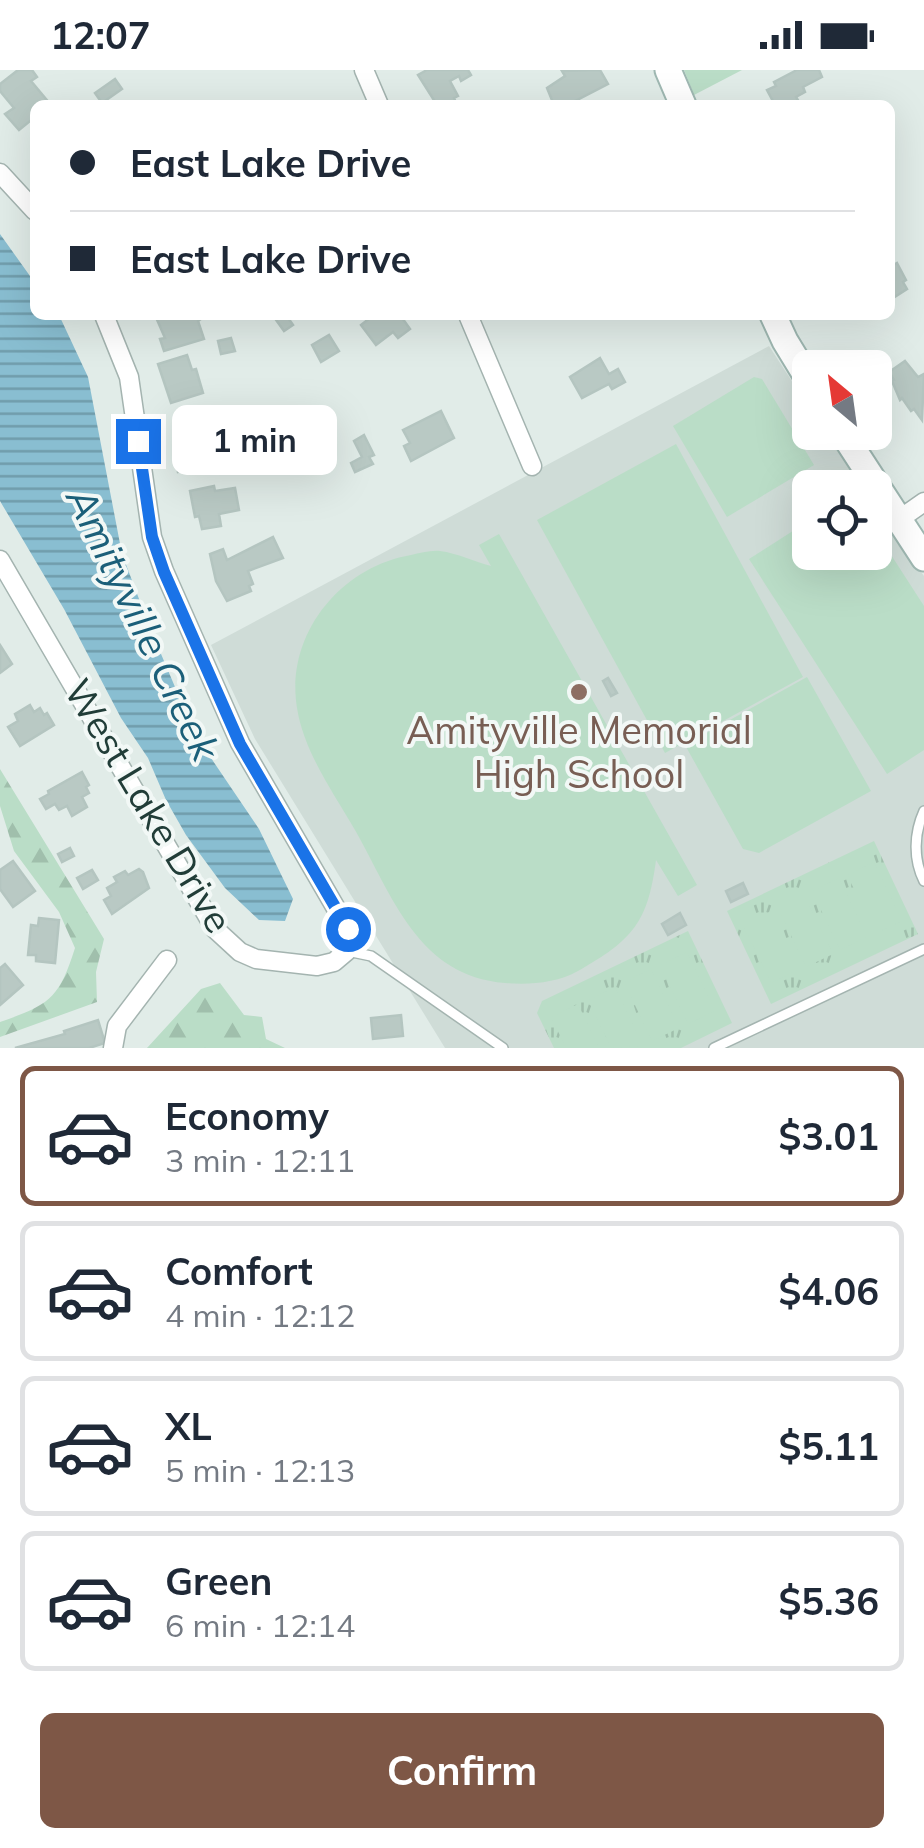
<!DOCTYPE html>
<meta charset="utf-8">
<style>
body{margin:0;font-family:Mulish,sans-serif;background:#f2f2f3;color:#1f2937;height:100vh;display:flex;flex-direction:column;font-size:38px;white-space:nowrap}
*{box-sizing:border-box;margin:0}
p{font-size:32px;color:#747a83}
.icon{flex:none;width:55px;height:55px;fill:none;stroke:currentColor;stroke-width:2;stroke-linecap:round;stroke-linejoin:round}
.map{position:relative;height:978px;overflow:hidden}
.sheet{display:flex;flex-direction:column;background:#fff;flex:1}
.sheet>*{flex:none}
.guide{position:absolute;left:30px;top:30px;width:865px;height:220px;border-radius:15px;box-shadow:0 10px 40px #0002;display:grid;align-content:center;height:220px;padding:0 40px;background:#fff}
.needle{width:65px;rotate:331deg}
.fabs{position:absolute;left:792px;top:280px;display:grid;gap:20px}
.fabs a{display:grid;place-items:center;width:100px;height:100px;border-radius:15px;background:#fff;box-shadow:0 10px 40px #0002;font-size:50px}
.end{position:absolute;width:45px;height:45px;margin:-22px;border:12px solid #1a73e8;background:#fff;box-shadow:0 0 0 5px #fff}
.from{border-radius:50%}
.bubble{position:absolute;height:70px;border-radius:15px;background:#fff;box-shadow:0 10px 40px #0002;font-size:32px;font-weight:700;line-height:70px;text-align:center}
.guide b{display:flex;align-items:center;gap:35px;height:95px;font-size:38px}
.guide b+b{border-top:2px solid #e0e1e3}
.guide i{width:25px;height:25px;background:#1f2937}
ul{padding:18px 0 0;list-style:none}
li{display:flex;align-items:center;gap:30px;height:140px;margin:0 20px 15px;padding:0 20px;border:5px solid #e0e1e3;border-radius:15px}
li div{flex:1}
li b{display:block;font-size:38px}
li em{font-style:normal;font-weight:700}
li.on{border-color:#7e5746}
li>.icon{width:90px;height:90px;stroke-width:1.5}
.primary-button{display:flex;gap:20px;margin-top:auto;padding:20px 40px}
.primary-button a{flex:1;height:115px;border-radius:15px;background:#7e5746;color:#fff;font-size:40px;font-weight:700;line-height:115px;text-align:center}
.status{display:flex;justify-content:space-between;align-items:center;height:70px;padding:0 50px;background:#fff;direction:ltr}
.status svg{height:28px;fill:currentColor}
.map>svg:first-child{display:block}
.built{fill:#cfdcd7}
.forest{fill:url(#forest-firs)}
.park{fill:url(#park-tufts)}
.pitch{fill:#baddc7}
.water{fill:url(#water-rules)}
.building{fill:#b9c9c4;stroke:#b4c5c0;stroke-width:2.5}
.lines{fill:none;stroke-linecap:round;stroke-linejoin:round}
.service-casing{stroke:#a4b4b0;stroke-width:12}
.minor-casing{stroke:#a4b4b0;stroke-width:21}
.secondary-casing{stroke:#9fb8b2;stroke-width:29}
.service{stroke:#fff;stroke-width:9}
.minor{stroke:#fff;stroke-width:18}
.secondary{stroke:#fff;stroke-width:25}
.route{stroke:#1a73e8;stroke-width:12}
.education-dot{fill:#8d6e63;stroke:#f2f8f6;stroke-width:4}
.labels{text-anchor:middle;stroke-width:8;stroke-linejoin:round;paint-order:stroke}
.education-label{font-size:38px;fill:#785e54;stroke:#f2f8f6}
.street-label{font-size:38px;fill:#213d38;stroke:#f2f8f6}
.water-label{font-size:40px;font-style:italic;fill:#1b5f79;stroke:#f2f8f6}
</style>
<div class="status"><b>12:07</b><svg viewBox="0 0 49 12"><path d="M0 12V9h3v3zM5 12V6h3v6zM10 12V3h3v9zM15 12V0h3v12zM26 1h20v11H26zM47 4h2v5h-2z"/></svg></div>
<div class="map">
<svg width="924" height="978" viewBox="0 0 924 978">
<defs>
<pattern id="forest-firs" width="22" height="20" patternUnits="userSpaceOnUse" patternTransform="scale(2.5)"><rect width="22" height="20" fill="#baddc7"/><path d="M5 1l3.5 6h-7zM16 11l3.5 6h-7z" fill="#a0bfac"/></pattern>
<pattern id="park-tufts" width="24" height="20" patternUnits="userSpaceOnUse" patternTransform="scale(2.5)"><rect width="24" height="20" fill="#baddc7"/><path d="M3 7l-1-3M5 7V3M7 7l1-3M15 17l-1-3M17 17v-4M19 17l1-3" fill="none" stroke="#a0bfac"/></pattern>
<pattern id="water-rules" width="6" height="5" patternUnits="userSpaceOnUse" patternTransform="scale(2.5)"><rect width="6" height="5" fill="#89bed1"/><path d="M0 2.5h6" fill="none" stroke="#709cab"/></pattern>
</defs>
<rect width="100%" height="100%" fill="#e1ece8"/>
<path class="built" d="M769 276 810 339V362L825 363 861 417 810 418V482H875V440L924 506V978H445L255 669 211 575Z"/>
<g class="forest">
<path d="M0 699 104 869 96 902 97 932 0 967V952C49 935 59 929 75 878L59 842 14 781 0 736Z"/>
<path d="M220 913 244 945 262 947 266 969 285 978H147L201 919Z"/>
</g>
<g class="park">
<path d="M684 0H742L694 25Z"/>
<path d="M874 771 918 864 771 934 727 841Z"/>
<path d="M688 861 732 953 681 978H554L537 943 542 931Z"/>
</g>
<g class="pitch">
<path d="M754 307 762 309 814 395 727 447 673 356Z"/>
<path d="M676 374 803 607 665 683 537 450Z"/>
<path d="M810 450V482H875V460L924 536V680L887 704 749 489Z"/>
<path d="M499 464 697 815 678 826 656 790C648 852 633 870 578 901 557 913 529 915 505 913 418 906 393 827 355 760 333 722 304 682 297 638 285 565 340 497 411 485 420 483 431 480 440 481 457 483 475 492 491 496L479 475Z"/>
<path d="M807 607 871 721 759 783 743 779 685 675Z"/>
<path d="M874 792 902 851 876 863 847 805Z"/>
<path d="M839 808 867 867 840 880 812 821Z"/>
<path d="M804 825 833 884 806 897 778 838Z"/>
<path d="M769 842 798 900 771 913 743 855Z"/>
<path d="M687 882 715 941 688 954 660 895Z"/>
<path d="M651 899 679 958 652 971 624 912Z"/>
<path d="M615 917 643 976 611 978 588 930Z"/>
<path d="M578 934 599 978H566L551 947Z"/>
</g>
<path class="water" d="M0 164 35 213V245H59L88 307 122 484 150 558 178 624 213 691 259 759 293 829 285 851 259 850 225 818 186 765 166 730 148 688 121 648 64 539 0 431Z"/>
<g class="building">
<path d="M18 0H32L37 7 31 11 51 35H35V47L19 60 5 44 14 38 0 21V14Z"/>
<path d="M427 0H468L471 5 461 11 459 6 450 11 458 26 454 28 457 35H437L418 5Z"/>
<path d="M600 0 608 14 575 31 554 35 547 18 565 6 562 1Z"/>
<path d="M797 0H819L822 7 803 17 805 22 796 27 799 32 775 35 767 20 776 16 774 12Z"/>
<path d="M115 9 122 19 102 33 95 23Z"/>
<path d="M897 193 906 210 903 212 907 219 890 230V197Z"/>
<path d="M155 245H200L201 249 198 251 204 269 164 281 160 269 165 268Z"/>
<path d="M277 245H286L293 255 284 261 274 247Z"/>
<path d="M368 245H400L410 259 398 268 393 262 376 275 361 255 370 248Z"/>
<path d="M329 265 339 281 321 292 312 275Z"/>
<path d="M231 268 235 281 221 284 218 271Z"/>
<path d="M187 285 192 300 196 299 203 323 171 333 158 294Z"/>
<path d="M600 288 609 304 618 299 625 312 612 319 609 314 582 328 570 307Z"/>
<path d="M905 291 918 307 924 304 922 350 914 339 911 341 902 328 900 330 892 311 894 310 889 302Z"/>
<path d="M322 340 330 354 320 360 312 346Z"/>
<path d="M441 341 454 368 411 391 404 376 410 373 403 360Z"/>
<path d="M250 355 255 376 235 381 237 391 195 402 194 398 178 402 175 377 201 371 200 367 229 365 228 359Z"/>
<path d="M364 365 374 385 369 387 373 394 355 402 351 393 362 387 354 371Z"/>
<path d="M214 416 215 421 235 418 239 440 219 444 221 456 202 459 199 446 195 447 190 421Z"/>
<path d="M273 467 283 488 248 501 253 514 249 516 251 521 227 531 216 511 210 484 223 479 227 490Z"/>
<path d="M0 575 12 594 0 603Z"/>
<path d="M608 608 617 623 611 626 603 611Z"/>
<path d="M30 635 34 642 40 638 44 645 47 643 54 655 20 676 8 657 18 651 15 644Z"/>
<path d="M82 702 89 715 86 717 89 723 82 727 87 737 72 746 67 736 59 740 55 734 46 739 40 729 49 724 48 721Z"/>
<path d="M70 778 74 786 62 792 58 784Z"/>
<path d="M13 791 35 821 13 837 0 819V800Z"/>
<path d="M139 799 143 802 149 818 112 844 104 830 111 826 107 818 117 812 114 807 125 801 128 805Z"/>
<path d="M92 800 98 810 83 819 77 808Z"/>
<path d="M743 813 748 824 731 832 726 821Z"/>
<path d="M680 843 686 855 668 865 662 854Z"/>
<path d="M39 848 59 850 55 893 36 891V885H28L31 855 38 856Z"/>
<path d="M5 894 23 915 0 935V898Z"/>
<path d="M401 945 403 966 373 969 371 948Z"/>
<path d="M98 950 105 973 89 978H15L65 964 64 961Z"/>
</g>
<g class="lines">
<g class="service-casing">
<g id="service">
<path d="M924 741C914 763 913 789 924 811"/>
<path d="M347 881 371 886 503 978"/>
<path d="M714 978 924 879"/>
</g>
</g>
<g class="minor-casing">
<g id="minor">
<path d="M364 0 379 35"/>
<path d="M0 103 35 141"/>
<path d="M468 245 532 396"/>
<path d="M897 451 924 432"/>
<path d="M0 490 215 859 240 882 256 889 317 896 334 892 347 881 348 859 240 673 164 501 152 467 129 307 104 245"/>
<path d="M113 978 117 956 167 890"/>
</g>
</g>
<g class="secondary-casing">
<g id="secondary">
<path d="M668 0 683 35"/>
<path d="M773 245 785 271 810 312"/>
<path d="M842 362 924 488"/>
</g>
</g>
<use href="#service" class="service"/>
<use href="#minor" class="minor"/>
<use href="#secondary" class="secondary"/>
</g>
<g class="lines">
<path class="route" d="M138 371 152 467 164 502 240 674 348 859"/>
</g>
<circle class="education-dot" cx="579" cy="622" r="10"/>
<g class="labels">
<g class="education-label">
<text x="579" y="674">Amityville Memorial<tspan x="579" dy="44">High School</tspan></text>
</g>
<g class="street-label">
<text transform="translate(148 736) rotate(59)" y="13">West Lake Drive</text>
</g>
<g class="water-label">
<text transform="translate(143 554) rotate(64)" y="14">Amityville Creek</text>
</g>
</g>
</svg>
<div class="fabs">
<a><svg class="needle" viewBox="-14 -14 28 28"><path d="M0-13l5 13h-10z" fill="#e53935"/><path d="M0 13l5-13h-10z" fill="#747a83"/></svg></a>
<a><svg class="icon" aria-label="locate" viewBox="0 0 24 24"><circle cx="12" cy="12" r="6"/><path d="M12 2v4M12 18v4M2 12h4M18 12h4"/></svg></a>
</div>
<i class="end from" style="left:348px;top:859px"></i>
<i class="end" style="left:138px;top:371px"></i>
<div class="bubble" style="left:172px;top:335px;width:165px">1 min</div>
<div class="guide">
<b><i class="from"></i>East Lake Drive</b>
<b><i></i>East Lake Drive</b>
</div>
</div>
<section class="sheet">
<ul>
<li class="on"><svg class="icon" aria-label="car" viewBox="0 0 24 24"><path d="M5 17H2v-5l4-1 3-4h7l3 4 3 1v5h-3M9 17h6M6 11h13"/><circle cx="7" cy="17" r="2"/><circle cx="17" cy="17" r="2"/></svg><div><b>Economy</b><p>3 min · 12:11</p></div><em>$3.01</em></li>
<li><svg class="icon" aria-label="car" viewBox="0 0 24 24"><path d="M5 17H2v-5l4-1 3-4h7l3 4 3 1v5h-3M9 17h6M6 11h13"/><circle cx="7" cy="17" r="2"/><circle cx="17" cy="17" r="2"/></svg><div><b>Comfort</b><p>4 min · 12:12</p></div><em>$4.06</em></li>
<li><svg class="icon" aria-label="car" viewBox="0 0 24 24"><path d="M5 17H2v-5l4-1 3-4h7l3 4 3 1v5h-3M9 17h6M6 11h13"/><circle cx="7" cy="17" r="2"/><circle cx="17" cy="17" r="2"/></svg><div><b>XL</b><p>5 min · 12:13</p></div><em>$5.11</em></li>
<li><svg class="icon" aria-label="car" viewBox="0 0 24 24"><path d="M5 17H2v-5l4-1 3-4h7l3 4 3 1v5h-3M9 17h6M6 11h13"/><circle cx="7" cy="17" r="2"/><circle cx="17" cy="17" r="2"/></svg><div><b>Green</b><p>6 min · 12:14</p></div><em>$5.36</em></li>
</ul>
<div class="primary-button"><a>Confirm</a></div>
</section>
